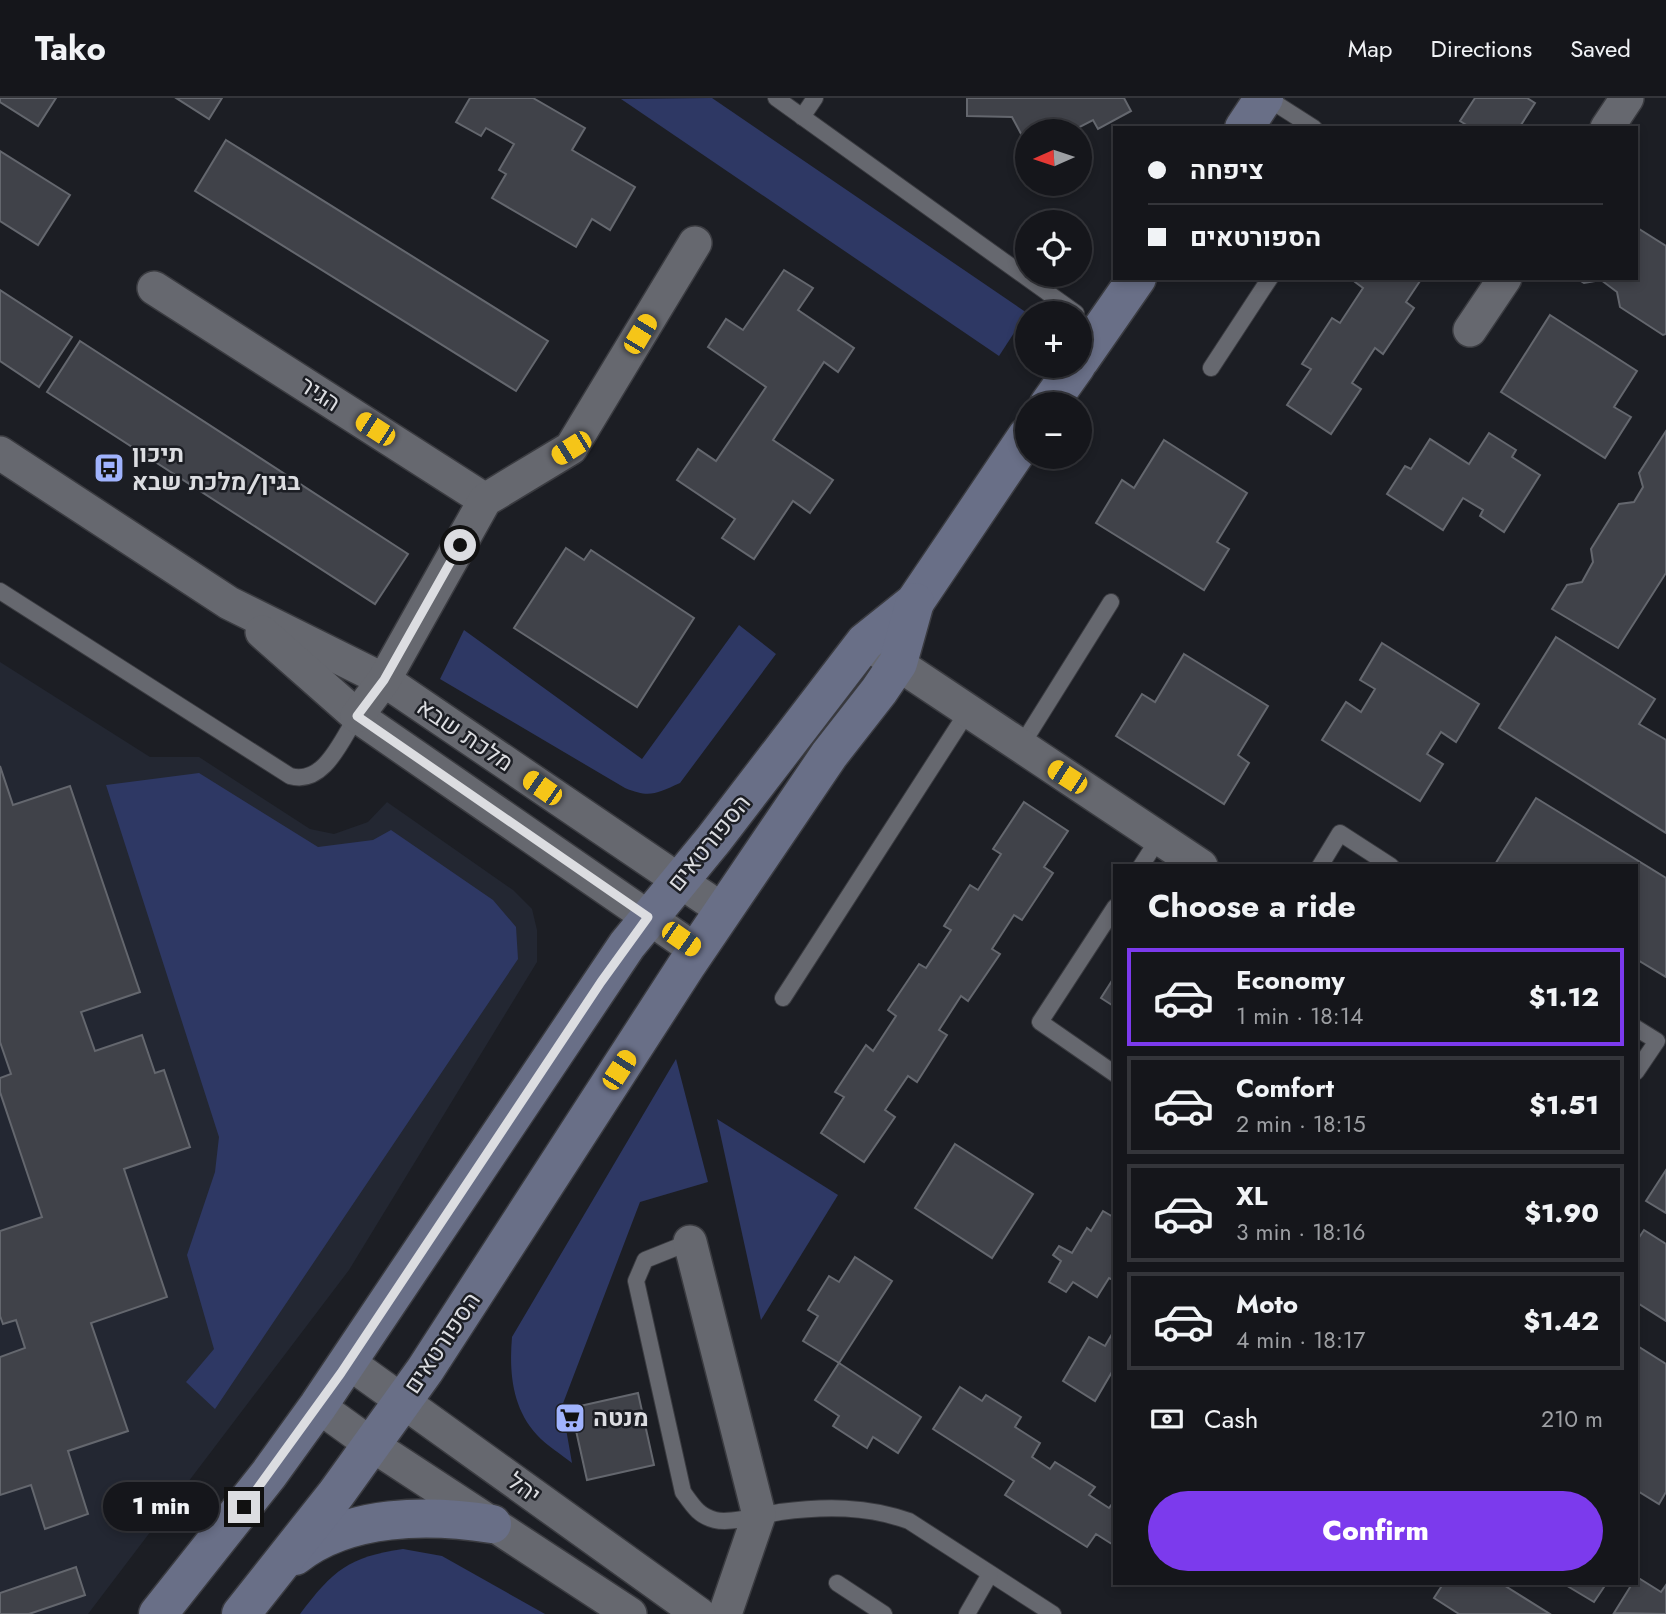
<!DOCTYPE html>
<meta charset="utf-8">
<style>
body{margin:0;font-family:Jost,Heebo,sans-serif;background:#1e1f24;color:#f1f3f6;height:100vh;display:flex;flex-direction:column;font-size:26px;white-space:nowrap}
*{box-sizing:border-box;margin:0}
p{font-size:23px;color:#9d9fa3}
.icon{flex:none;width:38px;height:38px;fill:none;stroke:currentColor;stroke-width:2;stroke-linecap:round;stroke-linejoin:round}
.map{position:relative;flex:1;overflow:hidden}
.sheet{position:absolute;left:1113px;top:766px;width:525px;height:721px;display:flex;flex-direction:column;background:#15161b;border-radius:0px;box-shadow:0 4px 10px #0003,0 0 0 2px #34353a}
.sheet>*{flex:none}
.top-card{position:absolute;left:1113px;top:28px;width:525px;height:154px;border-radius:0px;box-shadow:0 4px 10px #0003,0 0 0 2px #34353a;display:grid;align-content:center;height:154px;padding:0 35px;background:#15161b}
.needle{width:46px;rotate:267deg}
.buttons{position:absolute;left:1015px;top:21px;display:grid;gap:14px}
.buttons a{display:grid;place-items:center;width:77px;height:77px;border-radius:50%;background:#15161b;box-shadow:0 4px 10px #0003,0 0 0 2px #34353a;font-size:35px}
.end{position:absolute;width:32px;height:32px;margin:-16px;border:9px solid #dcdde1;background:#111;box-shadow:0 0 0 4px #111}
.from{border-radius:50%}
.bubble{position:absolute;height:49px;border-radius:24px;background:#15161b;box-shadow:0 4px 10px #0003,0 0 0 2px #34353a;font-size:23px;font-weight:800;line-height:49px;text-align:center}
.car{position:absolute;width:21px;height:42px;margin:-21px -10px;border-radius:9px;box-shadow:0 0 5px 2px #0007;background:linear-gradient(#f5c518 24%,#345 0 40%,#f5c518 0 76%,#345 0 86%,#f5c518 0)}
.top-card b{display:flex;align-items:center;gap:24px;height:66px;font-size:26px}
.top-card b+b{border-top:2px solid #34353a}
.top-card i{width:18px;height:18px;background:#f1f3f6}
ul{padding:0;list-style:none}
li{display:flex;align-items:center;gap:21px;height:98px;margin:0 14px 10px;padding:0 21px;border:4px solid #34353a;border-radius:0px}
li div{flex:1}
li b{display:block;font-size:26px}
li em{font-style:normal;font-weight:800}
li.current{border-color:#7c3aed}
li>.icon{width:63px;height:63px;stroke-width:1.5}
h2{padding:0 35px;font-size:32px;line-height:84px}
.pay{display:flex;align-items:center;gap:18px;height:77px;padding:0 35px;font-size:26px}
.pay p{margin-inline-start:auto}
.action{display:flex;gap:14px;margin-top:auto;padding:14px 35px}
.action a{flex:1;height:80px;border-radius:42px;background:#7c3aed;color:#fff;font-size:28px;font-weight:800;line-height:80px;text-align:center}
header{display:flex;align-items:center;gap:42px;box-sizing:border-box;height:98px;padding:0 35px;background:#15161b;border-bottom:2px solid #34353a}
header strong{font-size:33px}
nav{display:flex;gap:38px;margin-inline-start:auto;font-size:24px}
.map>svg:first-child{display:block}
.built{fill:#232732}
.green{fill:#2e3864}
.building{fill:#404249;stroke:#64676e;stroke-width:2}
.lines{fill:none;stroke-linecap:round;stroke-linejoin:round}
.lane-casing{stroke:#3a3b40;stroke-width:18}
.street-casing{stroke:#3a3b40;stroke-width:36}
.secondary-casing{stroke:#3a3b40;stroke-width:41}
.lane{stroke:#66686f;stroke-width:16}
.street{stroke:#66686f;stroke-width:33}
.secondary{stroke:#696f87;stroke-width:38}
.route{stroke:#dcdde1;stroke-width:9}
.labels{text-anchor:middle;stroke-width:5;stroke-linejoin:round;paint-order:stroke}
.street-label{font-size:24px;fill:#dcdde1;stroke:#1c1e24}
.poi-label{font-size:24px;font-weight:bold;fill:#dcdde1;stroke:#1c1e24;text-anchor:start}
</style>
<header>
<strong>Tako</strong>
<nav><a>Map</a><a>Directions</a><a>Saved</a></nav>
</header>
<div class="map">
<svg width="1666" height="1516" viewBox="0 0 1666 1516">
<rect width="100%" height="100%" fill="#1c1e24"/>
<path class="built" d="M0 564 150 659H199L310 731 334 736 368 724 387 704 513 792 532 811 537 832V864L349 1172 88 1516H0Z"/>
<g class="green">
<path d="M712 0 1027 215 999 258 621 1Z"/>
<path d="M739 527 776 556 680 685C656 696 649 700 625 690L440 581 464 532 642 661Z"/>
<path d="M199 675 318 749 373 742 391 732 493 802 516 829 518 861 215 1311 186 1284 214 1251 187 1157 215 1074 219 1039 106 687Z"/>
<path d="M676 961 708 1084 640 1104 562 1308 572 1365C561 1356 547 1348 537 1337 512 1310 509 1274 512 1239Z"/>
<path d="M717 1021 838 1097 761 1222Z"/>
<path d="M403 1451 442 1458 545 1516H300C333 1472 349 1459 403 1451Z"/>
</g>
<g class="building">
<path d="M0 0H56L38 28 0 4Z"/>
<path d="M176 0H222L209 21Z"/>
<path d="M470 0H533L585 30 572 52 635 89 610 132 592 121 576 149 492 100 506 76 499 72 514 46 486 30 481 38 456 24Z"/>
<path d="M967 0H1124L1131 13 1098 31 1093 22 1072 33H1027V47L1012 19 967 18Z"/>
<path d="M1475 0H1527L1535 5 1519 30H1467L1468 28 1460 23Z"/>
<path d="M226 42 548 243 516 293 195 93Z"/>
<path d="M0 53 70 97 38 147 0 123Z"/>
<path d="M1636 129 1666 148V236L1663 237 1620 209 1617 194 1601 182 1584 185 1576 180H1636Z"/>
<path d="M784 172 813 190 798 212 854 250 838 274 824 264 773 342 833 382 810 415 793 403 754 461 722 440 735 421 677 382 698 351 716 363 766 289 708 249 726 221 743 232Z"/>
<path d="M1357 180H1422L1406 204 1414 210 1383 256 1375 250 1352 285 1361 291 1331 336 1287 307 1311 271 1302 266 1332 220 1340 225 1363 190 1355 184Z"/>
<path d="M0 192 72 239 39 289 0 263Z"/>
<path d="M1550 217 1637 273 1614 309 1631 319 1605 360 1501 294Z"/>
<path d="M80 243 408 456 375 506 47 294Z"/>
<path d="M1666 333V475L1618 550 1552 511 1567 487 1582 484 1593 464 1591 451 1619 406 1634 404 1643 389 1639 375Z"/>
<path d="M1489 335 1516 352 1512 359 1540 377 1504 434 1480 418 1483 412 1463 400 1443 432 1387 396 1405 368 1411 371 1430 341 1469 366Z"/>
<path d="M1164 342 1247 395 1217 444 1229 451 1204 492 1096 425 1122 382 1134 390Z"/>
<path d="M566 450 584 462 591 452 694 520 637 609 514 530Z"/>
<path d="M1556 539 1655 601 1639 626 1666 642V735L1499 630Z"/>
<path d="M1382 545 1479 606 1456 644 1441 634 1427 656 1443 666 1420 703 1322 642 1346 604 1361 614 1375 591 1360 582Z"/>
<path d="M1184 556 1268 608 1238 657 1249 665 1224 706 1116 638 1142 596 1155 604Z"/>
<path d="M0 668 13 707 70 688 140 894 81 914 95 953 142 937 155 975 164 972 190 1049 124 1071 167 1199 91 1225 128 1333 68 1353 88 1416 45 1431 31 1387 0 1397V1259L25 1250 16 1222 3 1226 0 1218V1133L42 1119 0 994V980L11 976 0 944Z"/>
<path d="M1536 700 1666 780V879L1636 861V768H1494Z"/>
<path d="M1024 704 1068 733 1044 769 1053 775 1022 822 1014 817 992 851 1000 856 968 903 961 898 939 932 947 937 917 984 908 978 885 1012 895 1019 864 1064 821 1035 844 999 835 994 866 947 873 953 896 918 888 912 919 866 926 870 951 832 944 828 970 787 978 792 1001 756 993 751Z"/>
<path d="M1115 878V909L1101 900Z"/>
<path d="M955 1046 1033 1096 992 1160 915 1110Z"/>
<path d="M1666 1072V1115L1646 1103Z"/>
<path d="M1103 1113 1115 1120V1183L1109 1180 1097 1199 1073 1184 1066 1194 1049 1184 1061 1163 1053 1157 1059 1148 1072 1155 1087 1130 1091 1133Z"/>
<path d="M1644 1132 1666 1146V1223L1636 1204V1144Z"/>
<path d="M855 1159 892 1183 839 1265 803 1243 818 1218 808 1212 829 1178 839 1184Z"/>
<path d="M1115 1231V1276L1112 1274 1095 1303 1063 1283 1089 1239 1105 1248Z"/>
<path d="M1636 1247 1666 1266V1394L1659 1406 1636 1392Z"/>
<path d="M839 1265 921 1319 898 1355 873 1339 867 1350 833 1328 839 1318 815 1302Z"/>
<path d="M960 1289 982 1303 986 1297 1021 1319 1015 1329 1040 1345 1032 1359 1050 1371 1055 1364 1095 1389 1089 1397 1109 1410 1115 1402V1448L1096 1436 1087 1449 1005 1397 1014 1383 933 1331Z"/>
<path d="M638 1295 654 1367 587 1382 571 1310Z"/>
<path d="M76 1469 85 1497 29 1516H0V1495Z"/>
<path d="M1637 1479 1661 1494 1666 1487V1516L1614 1515 1632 1486H1636Z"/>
<path d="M1443 1486H1502L1550 1516H1459L1434 1500Z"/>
<path d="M1564 1486H1606L1594 1504Z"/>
</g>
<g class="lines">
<g class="lane-casing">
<g id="lane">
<path d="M776 0 1076 215"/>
<path d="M1267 0 1314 30"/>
<path d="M802 19 815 0"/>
<path d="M1211 270 1270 180"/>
<path d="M0 493 290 678C324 688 342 641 357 618"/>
<path d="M1021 648 1111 504"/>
<path d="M1141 768 1159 740"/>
<path d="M1320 768 1340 735 1391 768"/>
<path d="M1115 809 1040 924 1115 976"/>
<path d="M783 900 968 613"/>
<path d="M1636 930 1657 943 1636 974"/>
<path d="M690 1144 645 1162 636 1183 683 1394C693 1408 699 1418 715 1422 731 1426 763 1417 780 1414 825 1408 867 1408 909 1423L1053 1516"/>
<path d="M837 1485 884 1516"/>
<path d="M967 1516 990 1476"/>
</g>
</g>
<g class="street-casing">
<g id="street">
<path d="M1607 30 1627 0"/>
<path d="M154 190 485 402"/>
<path d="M1470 232 1505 180"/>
<path d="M0 355 229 505 384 582 724 813"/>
<path d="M262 534 357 618 697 853"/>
<path d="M877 552 1201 768"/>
<path d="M357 618 384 582 485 402 571 350 695 145"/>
<path d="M690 1144 759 1417 725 1516"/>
<path d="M348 1264 699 1516"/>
<path d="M318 1308 372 1347 630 1516"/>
</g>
</g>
<g class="secondary-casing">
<g id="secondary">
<path d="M1244 30 1264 0"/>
<path d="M1080 262 1137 180"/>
<path d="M1049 306 1076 268"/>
<path d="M295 1458C348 1416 429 1416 492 1426"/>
<path d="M158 1516 269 1376 318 1308 627 847 714 741 865 544 915 504 1027 338"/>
<path d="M241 1516 336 1396 425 1272 686 868 829 657 879 593 898 565 915 504"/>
</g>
</g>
<use href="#lane" class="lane"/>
<use href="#street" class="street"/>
<use href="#secondary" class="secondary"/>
</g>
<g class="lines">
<path class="route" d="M244 1409 341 1275 601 884 648 819 357 618 384 582 460 447"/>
</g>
<defs>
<g id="bus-square" transform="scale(1.575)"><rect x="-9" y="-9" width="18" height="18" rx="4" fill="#a0b3fd" stroke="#1c1e24"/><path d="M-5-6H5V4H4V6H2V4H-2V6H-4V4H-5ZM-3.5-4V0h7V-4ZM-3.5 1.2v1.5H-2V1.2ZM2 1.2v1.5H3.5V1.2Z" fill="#111"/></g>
<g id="supermarket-square" transform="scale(1.575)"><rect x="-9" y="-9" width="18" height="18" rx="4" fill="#a0b3fd" stroke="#1c1e24"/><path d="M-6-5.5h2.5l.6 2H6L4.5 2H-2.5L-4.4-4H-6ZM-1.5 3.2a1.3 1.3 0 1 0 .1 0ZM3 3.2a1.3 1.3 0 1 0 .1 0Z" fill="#111"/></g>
</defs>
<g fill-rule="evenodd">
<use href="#bus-square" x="109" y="370"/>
<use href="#supermarket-square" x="570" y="1320"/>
</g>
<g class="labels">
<g class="street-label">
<text transform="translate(320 296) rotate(33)" y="8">הגיר</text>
<text transform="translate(465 637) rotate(34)" y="8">מלכת שבא</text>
<text transform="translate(709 745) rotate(-51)" y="8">הספורטאים</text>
<text transform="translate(442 1245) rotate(-56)" y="8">הספורטאים</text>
<text transform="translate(524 1390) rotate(36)" y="8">יהל</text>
</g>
<g class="poi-label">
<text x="132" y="364">תיכון<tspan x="132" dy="28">בגין/מלכת שבא</tspan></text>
<text x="593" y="1328">מנטה</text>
</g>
</g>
</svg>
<div class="buttons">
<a><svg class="needle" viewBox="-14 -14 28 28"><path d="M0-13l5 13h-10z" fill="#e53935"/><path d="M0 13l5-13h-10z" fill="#9d9fa3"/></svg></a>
<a><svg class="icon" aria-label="locate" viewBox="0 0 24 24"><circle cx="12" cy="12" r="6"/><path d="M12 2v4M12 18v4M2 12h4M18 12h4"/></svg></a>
<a>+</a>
<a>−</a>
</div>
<i class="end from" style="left:460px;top:447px"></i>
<i class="end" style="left:244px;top:1409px"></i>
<div class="bubble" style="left:103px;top:1384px;width:116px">1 min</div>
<i class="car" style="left:640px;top:236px;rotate:31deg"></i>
<i class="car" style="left:375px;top:331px;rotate:303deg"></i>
<i class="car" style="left:571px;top:350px;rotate:238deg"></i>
<i class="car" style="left:1067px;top:679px;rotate:303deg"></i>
<i class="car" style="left:542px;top:690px;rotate:305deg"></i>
<i class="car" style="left:681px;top:841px;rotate:125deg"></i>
<i class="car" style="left:619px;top:972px;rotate:33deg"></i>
<div class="top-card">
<b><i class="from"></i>ציפחה</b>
<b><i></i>הספורטאים</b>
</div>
<section class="sheet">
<h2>Choose a ride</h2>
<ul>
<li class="current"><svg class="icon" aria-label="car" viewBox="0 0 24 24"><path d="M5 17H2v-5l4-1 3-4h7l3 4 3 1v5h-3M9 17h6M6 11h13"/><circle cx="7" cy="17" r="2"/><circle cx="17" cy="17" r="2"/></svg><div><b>Economy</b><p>1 min · 18:14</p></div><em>$1.12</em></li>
<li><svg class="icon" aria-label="car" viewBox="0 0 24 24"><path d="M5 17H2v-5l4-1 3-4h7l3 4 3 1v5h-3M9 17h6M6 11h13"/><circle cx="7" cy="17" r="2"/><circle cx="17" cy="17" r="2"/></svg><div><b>Comfort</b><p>2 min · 18:15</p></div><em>$1.51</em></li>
<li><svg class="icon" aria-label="car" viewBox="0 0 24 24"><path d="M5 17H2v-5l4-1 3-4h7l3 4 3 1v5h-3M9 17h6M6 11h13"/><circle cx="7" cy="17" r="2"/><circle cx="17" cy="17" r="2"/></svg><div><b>XL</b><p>3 min · 18:16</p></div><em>$1.90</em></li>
<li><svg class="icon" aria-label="car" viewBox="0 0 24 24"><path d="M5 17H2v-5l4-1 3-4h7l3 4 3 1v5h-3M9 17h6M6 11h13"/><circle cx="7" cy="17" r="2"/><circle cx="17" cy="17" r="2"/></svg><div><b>Moto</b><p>4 min · 18:17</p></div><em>$1.42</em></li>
</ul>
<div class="pay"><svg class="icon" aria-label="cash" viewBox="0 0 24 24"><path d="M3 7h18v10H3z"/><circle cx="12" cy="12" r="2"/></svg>Cash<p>210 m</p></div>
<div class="action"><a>Confirm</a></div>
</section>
</div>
